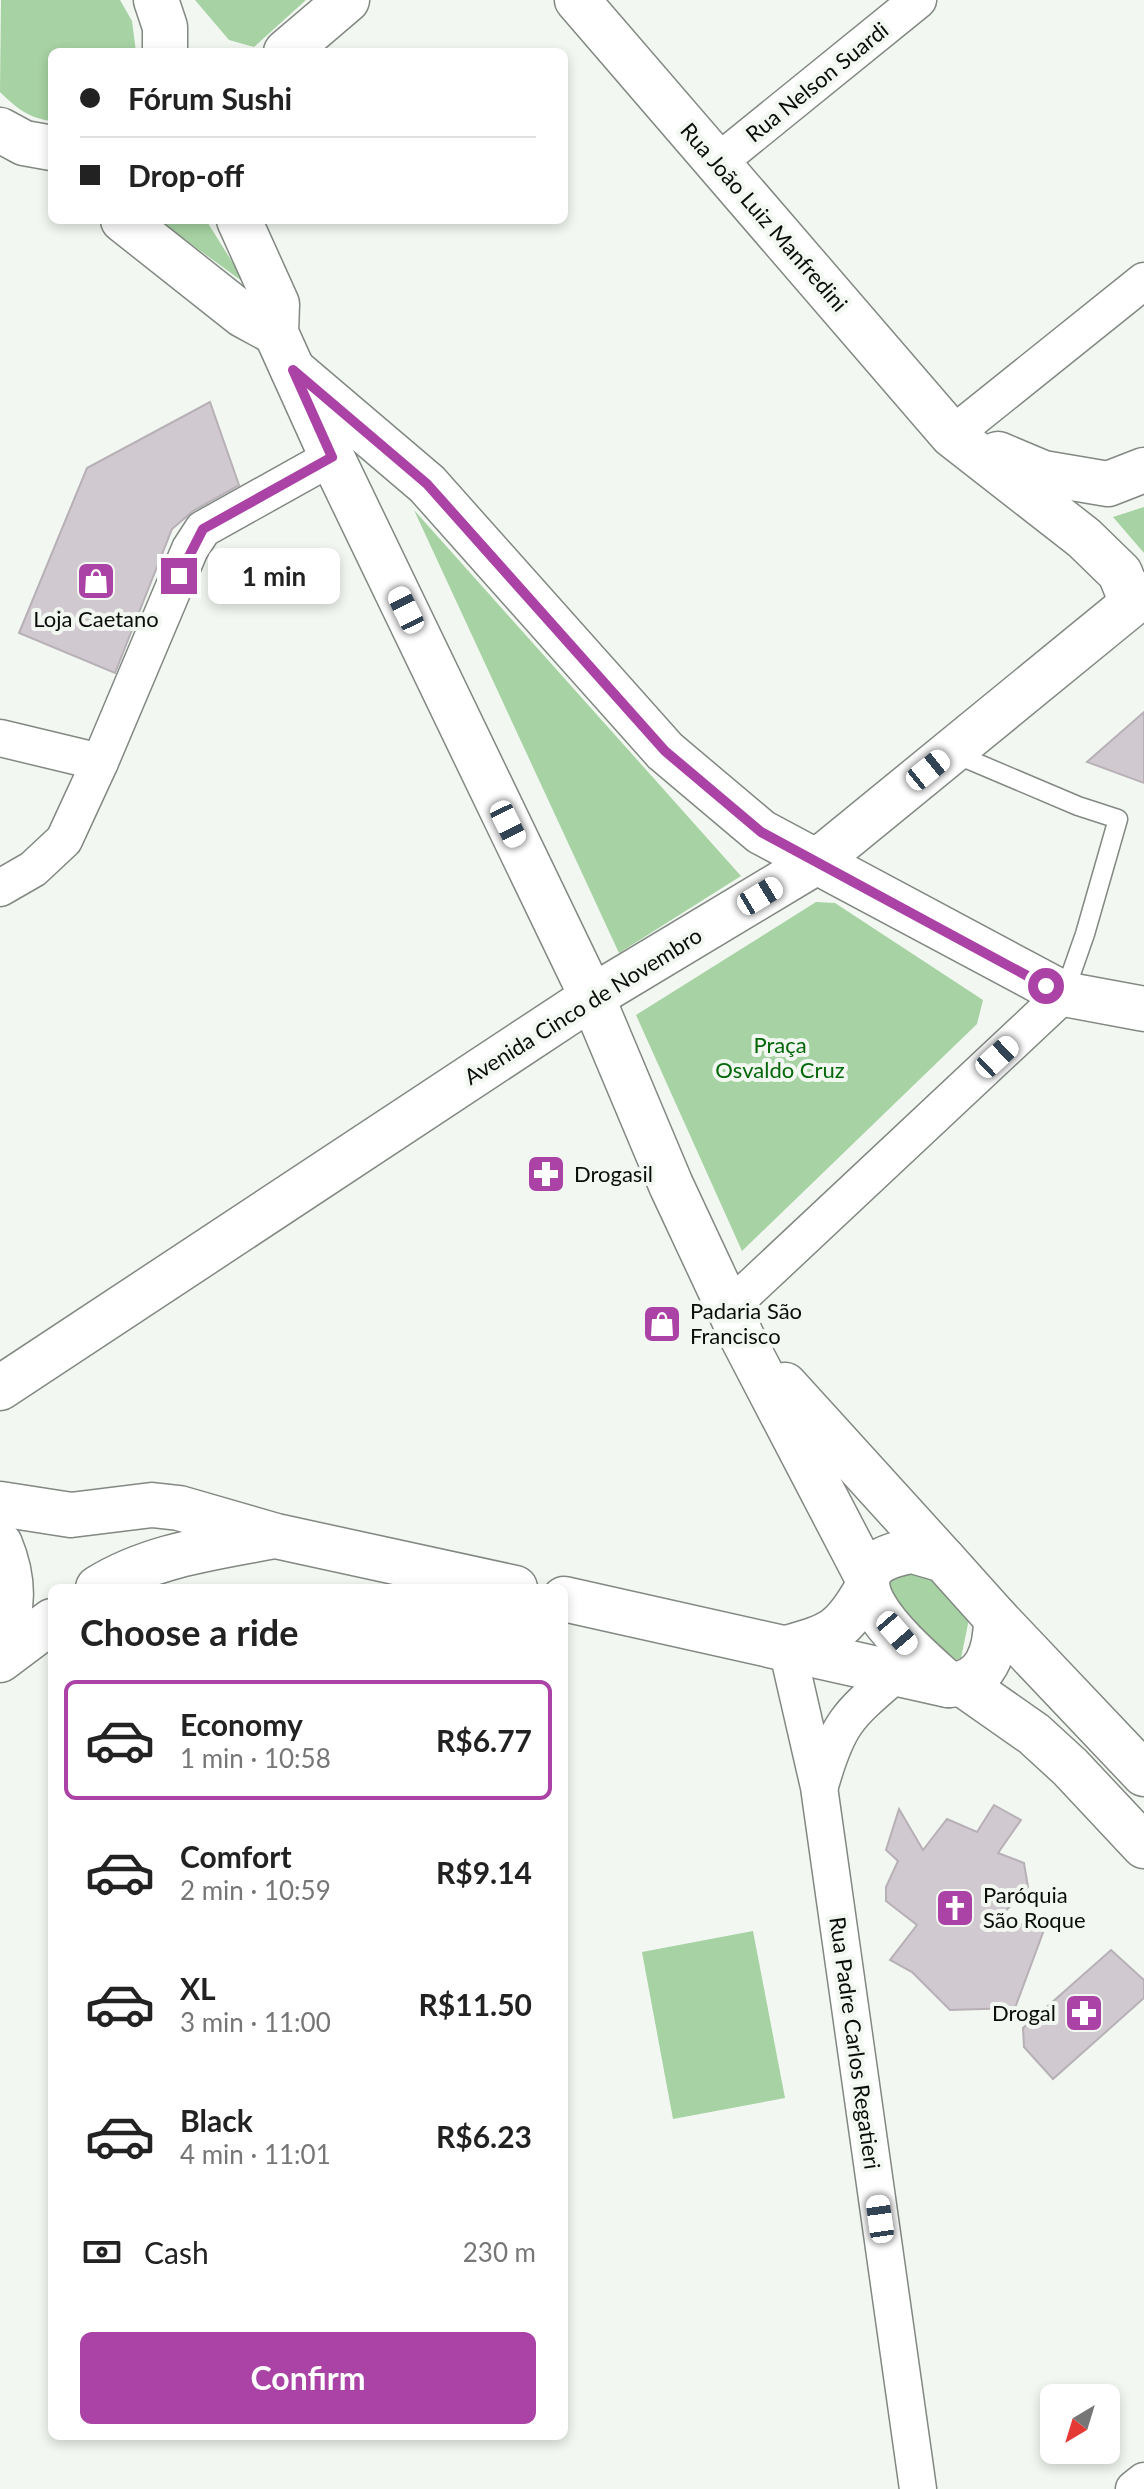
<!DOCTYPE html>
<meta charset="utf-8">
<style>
body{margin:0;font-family:Lato,sans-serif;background:#f2f2f2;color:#222;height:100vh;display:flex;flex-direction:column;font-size:30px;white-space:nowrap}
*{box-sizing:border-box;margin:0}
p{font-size:26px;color:#767676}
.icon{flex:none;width:44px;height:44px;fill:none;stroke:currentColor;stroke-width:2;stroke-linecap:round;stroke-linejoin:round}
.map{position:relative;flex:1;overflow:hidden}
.side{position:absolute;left:48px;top:1584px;width:520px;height:856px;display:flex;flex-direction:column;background:#fff;border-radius:12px;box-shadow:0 4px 12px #0003}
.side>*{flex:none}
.top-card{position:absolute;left:48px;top:48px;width:520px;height:176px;border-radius:12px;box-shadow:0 4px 12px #0003;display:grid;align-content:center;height:176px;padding:0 32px;background:#fff}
.needle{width:52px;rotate:218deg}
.controls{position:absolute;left:1040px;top:2384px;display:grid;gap:16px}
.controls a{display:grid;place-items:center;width:80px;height:80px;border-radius:12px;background:#fff;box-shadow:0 4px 12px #0003;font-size:40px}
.end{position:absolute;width:36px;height:36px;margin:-18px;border:10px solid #ab43a6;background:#fff;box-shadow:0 0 0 4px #fff}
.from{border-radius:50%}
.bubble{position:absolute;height:56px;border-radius:12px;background:#fff;box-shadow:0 4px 12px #0003;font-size:26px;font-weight:700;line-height:56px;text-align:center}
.car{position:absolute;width:24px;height:48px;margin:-24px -12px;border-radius:10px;box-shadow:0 0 6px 2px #0007;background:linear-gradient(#fff 24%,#345 0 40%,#fff 0 76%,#345 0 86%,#fff 0)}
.top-card b{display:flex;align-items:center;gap:28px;height:76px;font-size:30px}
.top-card b+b{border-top:2px solid #e0e0e0}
.top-card i{width:20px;height:20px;background:#222}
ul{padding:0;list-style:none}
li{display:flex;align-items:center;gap:24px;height:120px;margin:0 16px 12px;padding:0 16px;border:4px solid transparent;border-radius:12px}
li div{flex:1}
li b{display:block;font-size:30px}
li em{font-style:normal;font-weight:700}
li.current{border-color:#ab43a6}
li>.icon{width:72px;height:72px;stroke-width:1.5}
h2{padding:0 32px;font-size:36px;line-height:96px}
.pay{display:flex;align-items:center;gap:20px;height:88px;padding:0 32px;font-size:30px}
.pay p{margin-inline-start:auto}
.action{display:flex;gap:16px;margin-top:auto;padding:16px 32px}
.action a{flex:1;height:92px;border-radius:12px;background:#ab43a6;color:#fff;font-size:32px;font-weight:700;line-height:92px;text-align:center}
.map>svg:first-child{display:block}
.green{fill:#a7d2a3}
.building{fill:#d0c9cf;stroke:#b7b0b6;stroke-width:2}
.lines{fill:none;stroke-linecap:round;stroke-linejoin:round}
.lane-casing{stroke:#828882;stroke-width:21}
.street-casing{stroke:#828882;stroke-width:39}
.secondary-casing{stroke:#828882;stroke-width:47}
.primary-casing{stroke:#828882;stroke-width:47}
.lane{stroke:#fff;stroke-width:18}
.street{stroke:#fff;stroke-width:36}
.secondary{stroke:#fff;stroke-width:44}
.primary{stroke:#fff;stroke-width:44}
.route{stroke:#ab43a6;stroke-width:10}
.labels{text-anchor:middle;stroke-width:8;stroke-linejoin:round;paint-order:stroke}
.street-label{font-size:22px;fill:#0b0d0b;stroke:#f2f8f1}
.poi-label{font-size:22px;fill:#0b0d0b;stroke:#f2f8f1;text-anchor:start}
.park-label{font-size:22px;fill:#046709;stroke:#f2f8f1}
</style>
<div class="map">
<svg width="1144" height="2489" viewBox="0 0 1144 2489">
<rect width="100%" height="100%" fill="#f2f8f1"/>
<g class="green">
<path d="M1 0H120L132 21 136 52H52V121C30 119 15 107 0 92Z"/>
<path d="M195 0H306L254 47 229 40Z"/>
<path d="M158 220H206L246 284Z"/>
<path d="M1144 507V553L1113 517Z"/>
<path d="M414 510 741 876 619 953Z"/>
<path d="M816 902 835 903 983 1000 977 1024 742 1251 636 1015Z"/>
<path d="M923 1569 969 1619 961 1658 950 1662 886 1602 891 1581Z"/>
<path d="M753 1931 785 2098 673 2119 642 1952Z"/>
</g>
<g class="building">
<path d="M210 402 239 485 193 511 172 529 115 673 19 633 87 468Z"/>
<path d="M1144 712V783L1087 762Z"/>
<path d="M994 1805 1021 1820 998 1853 1024 1863 1028 1887 999 1918 1044 1930 1015 2008 950 2010 912 1972 890 1960 917 1925 886 1901V1887L898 1861 886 1850 899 1809 923 1850 947 1819 977 1832Z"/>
<path d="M1111 1950 1144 1980V1998L1053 2079 1024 2047 1023 2028Z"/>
</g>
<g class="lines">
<g class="lane-casing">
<path id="lane" d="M953 753 1078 806 1118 819 1085 934 1064 994"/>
</g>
<g class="street-casing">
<g id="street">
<path d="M717 163 918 0"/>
<path d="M952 435 1144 281"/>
<path d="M0 738 100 762"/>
<path d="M0 888 33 869 64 840 100 762 190 549 203 529 332 457"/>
<path d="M729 1308 1064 994"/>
<path d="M787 1648 819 1787 918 2489"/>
<path d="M820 1786C838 1722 848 1715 897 1673"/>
<path d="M1134 2489 1144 2481"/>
</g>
</g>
<g class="secondary-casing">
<g id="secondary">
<path d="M577 0 952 435 1084 538 1120 573 1132 603"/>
<path d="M286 52 347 0"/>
<path d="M293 370 427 484 665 751 761 832 1064 994 1144 1009"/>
<path d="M998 454 1043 473 1108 484 1144 470"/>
<path d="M0 1388 592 997 815 863 1144 594"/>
</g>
</g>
<g class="primary-casing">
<g id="primary">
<path d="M156 0 165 27V52"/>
<path d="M0 130 24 143 52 148"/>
<path d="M123 220 243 315 276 333"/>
<path d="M239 220 277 304 276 333 332 457 592 997 671 1185 743 1339 866 1575"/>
<path d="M785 1385 944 1560"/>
<path d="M0 1504 71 1515 152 1505 179 1508 276 1536 515 1588"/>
<path d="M0 1544C15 1580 14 1609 0 1646"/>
<path d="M913 1551 944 1560 996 1618C996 1650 987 1684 949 1685 913 1652 807 1566 913 1551Z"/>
<path d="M98 1588C151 1555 214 1548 274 1536"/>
<path d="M564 1599 948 1685"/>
<path d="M996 1618 1144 1774"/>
<path d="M787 1648C832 1635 842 1632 866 1590"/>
<path d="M0 1660 52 1621"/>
<path d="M964 1685 1034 1734 1070 1767 1144 1846"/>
</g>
</g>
<use href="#lane" class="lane"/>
<use href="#street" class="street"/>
<use href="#secondary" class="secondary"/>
<use href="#primary" class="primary"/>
</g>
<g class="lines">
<path class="route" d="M179 576 203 529 332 457 293 370 427 484 665 751 761 832 1046 986"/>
</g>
<defs>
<g id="shop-square" transform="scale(2)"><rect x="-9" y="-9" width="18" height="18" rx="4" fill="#ab43a6" stroke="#f2f8f1"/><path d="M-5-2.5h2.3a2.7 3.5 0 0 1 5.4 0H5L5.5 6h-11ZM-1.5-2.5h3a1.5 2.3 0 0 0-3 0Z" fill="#fff"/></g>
<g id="pharmacy-square" transform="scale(2)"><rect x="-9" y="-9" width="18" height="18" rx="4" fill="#ab43a6" stroke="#f2f8f1"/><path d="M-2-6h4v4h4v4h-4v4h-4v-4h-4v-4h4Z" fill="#fff"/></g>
<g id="church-square" transform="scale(2)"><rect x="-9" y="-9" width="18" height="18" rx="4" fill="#ab43a6" stroke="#f2f8f1"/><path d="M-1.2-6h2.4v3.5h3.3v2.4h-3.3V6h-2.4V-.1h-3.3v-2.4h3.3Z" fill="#fff"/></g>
</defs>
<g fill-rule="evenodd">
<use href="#shop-square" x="96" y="581"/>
<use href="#pharmacy-square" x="546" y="1174"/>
<use href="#shop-square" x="662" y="1324"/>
<use href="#church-square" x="955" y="1908"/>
<use href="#pharmacy-square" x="1084" y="2013"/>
</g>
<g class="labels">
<g class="street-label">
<text transform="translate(817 82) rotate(-39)" y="8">Rua Nelson Suardi</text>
<text transform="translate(764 217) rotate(49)" y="8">Rua João Luiz Manfredini</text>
<text transform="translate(583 1006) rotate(-32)" y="8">Avenida Cinco de Novembro</text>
<text transform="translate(855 2043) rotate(82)" y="8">Rua Padre Carlos Regatieri</text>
</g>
<g class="poi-label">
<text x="96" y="627" text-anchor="middle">Loja Caetano</text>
<text x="574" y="1182">Drogasil</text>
<text x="690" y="1319">Padaria São<tspan x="690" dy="25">Francisco</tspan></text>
<text x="983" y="1903">Paróquia<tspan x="983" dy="25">São Roque</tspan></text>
<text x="1056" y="2021" text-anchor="end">Drogal</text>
</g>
<g class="park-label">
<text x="780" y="1053">Praça<tspan x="780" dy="25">Osvaldo Cruz</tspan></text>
</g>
</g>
</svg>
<div class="controls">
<a><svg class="needle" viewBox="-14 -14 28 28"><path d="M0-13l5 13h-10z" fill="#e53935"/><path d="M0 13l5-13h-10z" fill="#767676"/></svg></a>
</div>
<i class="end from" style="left:1046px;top:986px"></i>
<i class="end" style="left:179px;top:576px"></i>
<div class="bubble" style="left:208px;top:548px;width:132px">1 min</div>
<i class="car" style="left:406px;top:610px;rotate:334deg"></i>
<i class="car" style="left:928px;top:770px;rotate:51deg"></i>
<i class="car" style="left:508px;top:824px;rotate:154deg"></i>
<i class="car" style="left:760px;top:896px;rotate:59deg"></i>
<i class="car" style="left:997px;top:1057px;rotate:47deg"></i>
<i class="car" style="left:897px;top:1633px;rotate:139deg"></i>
<i class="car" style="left:880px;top:2219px;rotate:352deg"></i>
<div class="top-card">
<b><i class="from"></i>Fórum Sushi</b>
<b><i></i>Drop-off</b>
</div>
<section class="side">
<h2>Choose a ride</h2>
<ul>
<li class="current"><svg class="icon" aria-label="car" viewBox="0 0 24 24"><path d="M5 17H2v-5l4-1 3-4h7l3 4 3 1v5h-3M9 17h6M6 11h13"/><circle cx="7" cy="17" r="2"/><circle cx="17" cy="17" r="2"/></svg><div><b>Economy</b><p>1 min · 10:58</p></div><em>R$6.77</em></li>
<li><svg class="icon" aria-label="car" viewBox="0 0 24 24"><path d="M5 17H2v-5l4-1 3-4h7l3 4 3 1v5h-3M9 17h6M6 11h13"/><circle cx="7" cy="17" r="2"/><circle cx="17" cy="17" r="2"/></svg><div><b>Comfort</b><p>2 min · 10:59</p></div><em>R$9.14</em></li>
<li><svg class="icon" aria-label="car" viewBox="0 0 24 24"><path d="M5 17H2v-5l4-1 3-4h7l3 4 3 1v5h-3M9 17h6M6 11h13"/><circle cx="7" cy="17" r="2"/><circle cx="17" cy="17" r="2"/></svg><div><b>XL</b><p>3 min · 11:00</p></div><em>R$11.50</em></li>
<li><svg class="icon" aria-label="car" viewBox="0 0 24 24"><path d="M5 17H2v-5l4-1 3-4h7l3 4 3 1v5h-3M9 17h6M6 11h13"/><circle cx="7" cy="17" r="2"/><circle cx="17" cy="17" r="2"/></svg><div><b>Black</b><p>4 min · 11:01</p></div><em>R$6.23</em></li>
</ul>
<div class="pay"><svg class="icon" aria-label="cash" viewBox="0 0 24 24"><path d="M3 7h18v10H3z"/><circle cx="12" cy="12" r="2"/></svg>Cash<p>230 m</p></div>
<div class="action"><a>Confirm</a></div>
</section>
</div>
